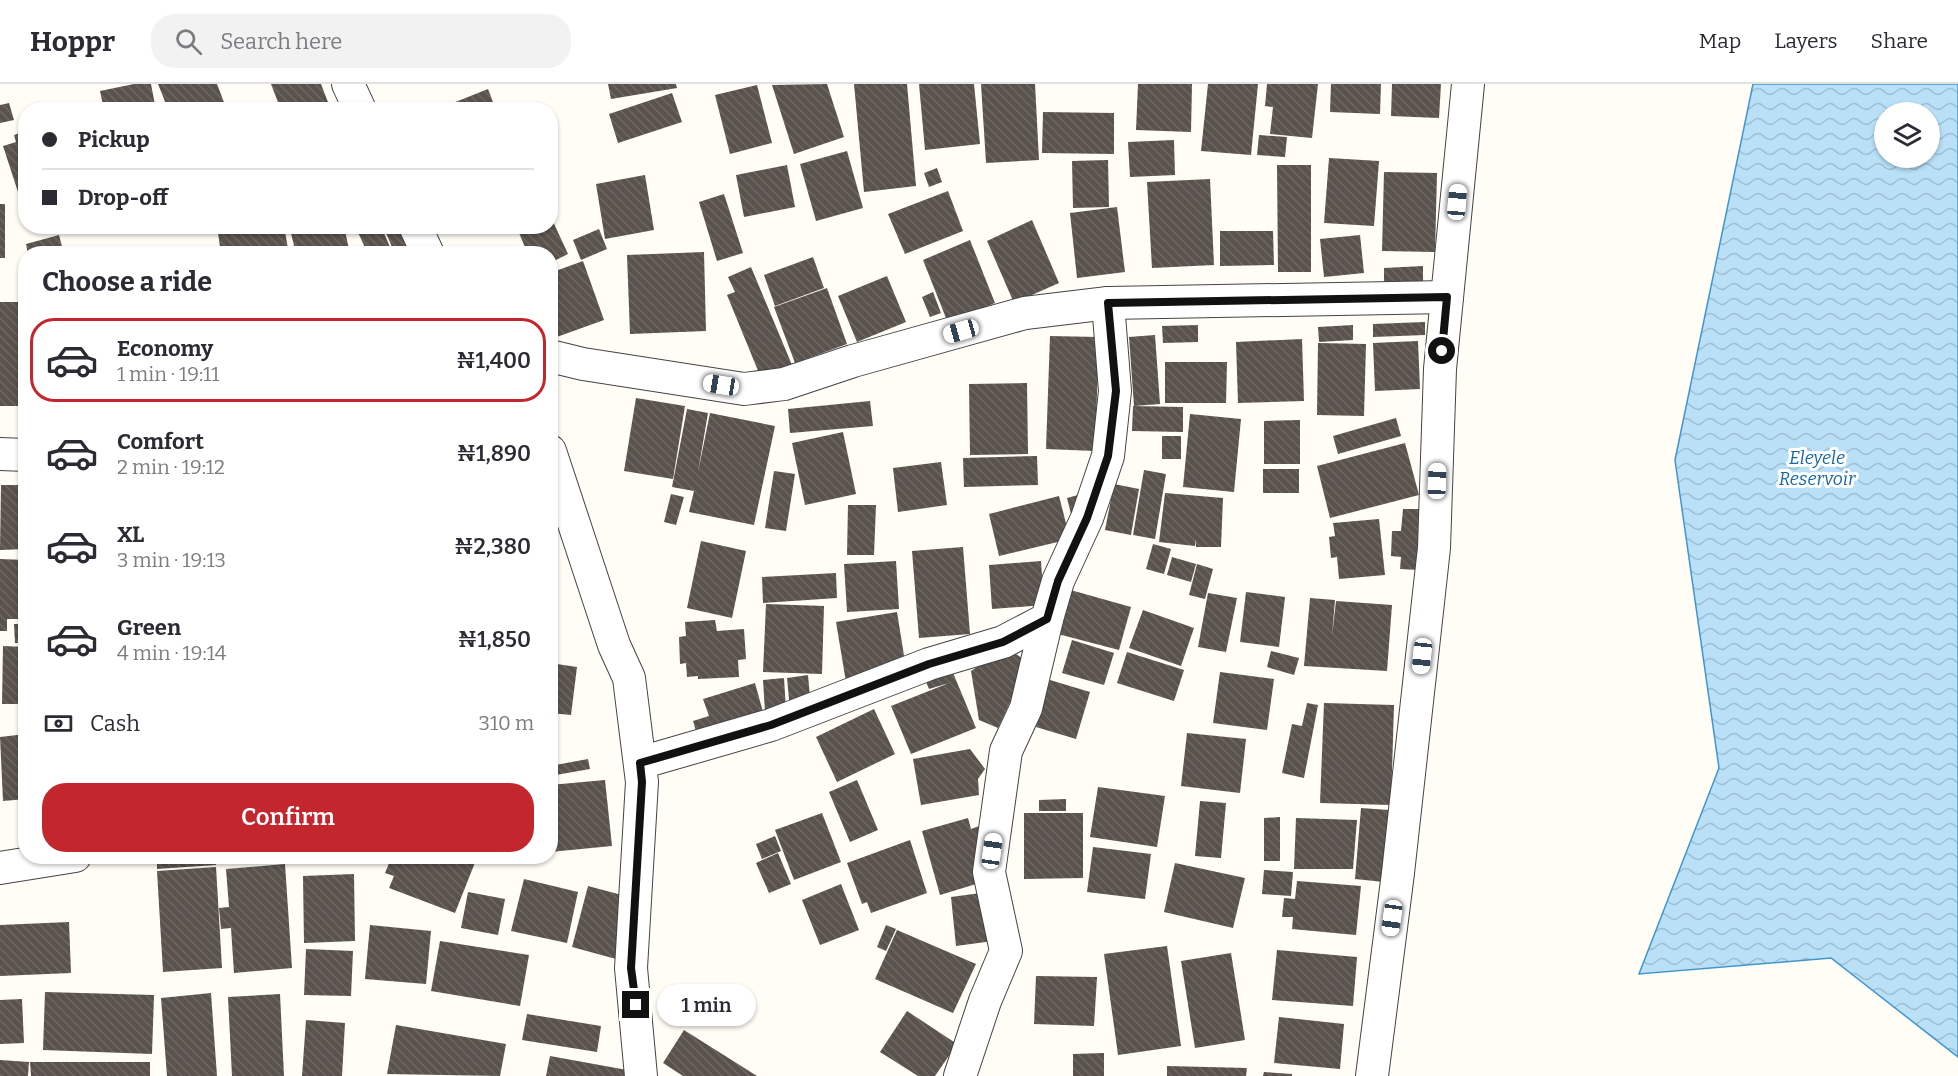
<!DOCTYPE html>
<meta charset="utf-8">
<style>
body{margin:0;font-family:Bitter,serif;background:#f2f2f3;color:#2b2b33;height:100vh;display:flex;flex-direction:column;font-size:22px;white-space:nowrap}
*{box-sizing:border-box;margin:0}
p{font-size:20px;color:#7c7c81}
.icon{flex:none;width:33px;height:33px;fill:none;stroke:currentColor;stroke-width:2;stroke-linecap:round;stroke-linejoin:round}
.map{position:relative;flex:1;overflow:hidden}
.drawer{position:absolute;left:18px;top:162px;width:540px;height:618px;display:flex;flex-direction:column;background:#fff;border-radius:24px;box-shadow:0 2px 4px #0004}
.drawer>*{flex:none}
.top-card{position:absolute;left:18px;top:18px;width:540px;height:132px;border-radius:24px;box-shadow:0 2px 4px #0004;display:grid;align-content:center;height:132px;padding:0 24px;background:#fff}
.fabs{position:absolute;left:1874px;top:18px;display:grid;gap:12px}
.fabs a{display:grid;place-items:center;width:66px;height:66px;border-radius:50%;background:#fff;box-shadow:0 2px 4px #0004;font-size:30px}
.end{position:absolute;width:27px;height:27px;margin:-14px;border:8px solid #111;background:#fff;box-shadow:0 0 0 3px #fff}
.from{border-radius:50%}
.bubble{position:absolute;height:42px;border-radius:21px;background:#fff;box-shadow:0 2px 4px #0004;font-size:20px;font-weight:600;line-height:42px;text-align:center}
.car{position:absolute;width:18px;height:36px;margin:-18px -9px;border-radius:8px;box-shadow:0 0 4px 2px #0007;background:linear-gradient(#fff 24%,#345 0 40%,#fff 0 76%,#345 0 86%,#fff 0)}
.top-card b{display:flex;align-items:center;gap:21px;height:57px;font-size:22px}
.top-card b+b{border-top:2px solid #e1e1e2}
.top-card i{width:15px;height:15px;background:#2b2b33}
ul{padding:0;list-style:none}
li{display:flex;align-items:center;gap:18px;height:84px;margin:0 12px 9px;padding:0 12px;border:3px solid transparent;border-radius:24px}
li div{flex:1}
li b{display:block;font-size:22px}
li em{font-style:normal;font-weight:600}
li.selected{border-color:#c4262e}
li>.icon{width:54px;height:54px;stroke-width:1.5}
h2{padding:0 24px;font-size:27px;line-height:72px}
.pay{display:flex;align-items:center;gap:15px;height:66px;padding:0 24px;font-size:22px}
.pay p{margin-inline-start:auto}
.cta{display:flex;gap:12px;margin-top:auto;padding:12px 24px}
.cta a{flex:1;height:69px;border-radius:24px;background:#c4262e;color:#fff;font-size:24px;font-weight:600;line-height:69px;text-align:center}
header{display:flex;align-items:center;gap:36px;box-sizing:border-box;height:84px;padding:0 30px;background:#fff;border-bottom:2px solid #e1e1e2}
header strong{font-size:28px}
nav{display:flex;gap:33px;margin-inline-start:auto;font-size:21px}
.search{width:420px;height:54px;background:#f2f2f3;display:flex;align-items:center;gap:15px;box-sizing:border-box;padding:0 21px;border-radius:24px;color:#7c7c81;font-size:22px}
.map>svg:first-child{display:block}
.water{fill:url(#water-waves);stroke:#3f96cf;stroke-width:1.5;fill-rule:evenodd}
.building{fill:url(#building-back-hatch)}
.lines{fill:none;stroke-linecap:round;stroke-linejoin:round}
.minor-casing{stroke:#444;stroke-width:34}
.minor{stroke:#fff;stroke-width:32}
.route{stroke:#111;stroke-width:8}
.labels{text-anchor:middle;stroke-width:6;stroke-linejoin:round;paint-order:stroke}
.water-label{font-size:18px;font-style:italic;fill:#1768a6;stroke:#fff}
</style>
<header>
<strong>Hoppr</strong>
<div class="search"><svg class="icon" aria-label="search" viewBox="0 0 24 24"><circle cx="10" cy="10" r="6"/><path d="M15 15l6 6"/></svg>Search here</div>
<nav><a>Map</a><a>Layers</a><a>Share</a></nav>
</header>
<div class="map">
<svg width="1958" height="992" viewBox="0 0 1958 992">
<defs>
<pattern id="water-waves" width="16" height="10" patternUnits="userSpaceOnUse" patternTransform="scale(1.5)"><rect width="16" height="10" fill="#b9e0f7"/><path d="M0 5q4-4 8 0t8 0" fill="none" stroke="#9ebfd3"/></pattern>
<pattern id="building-back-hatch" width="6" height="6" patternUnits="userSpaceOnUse" patternTransform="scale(1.5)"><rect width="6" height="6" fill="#5a524d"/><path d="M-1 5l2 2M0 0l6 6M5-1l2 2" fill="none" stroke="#6d6662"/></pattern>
</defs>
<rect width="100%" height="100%" fill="#fffdf5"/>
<path class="water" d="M1753 0H1958V973L1831 874 1639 890 1719 684 1675 376ZM1884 28H1929V74H1884Z"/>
<g class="building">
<path d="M134 0H151L156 26H104L100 7Z"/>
<path d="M158 0H217L227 26H182L179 20 168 25Z"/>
<path d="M271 0H321L331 26H281Z"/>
<path d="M608 0H676L677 4 611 15Z"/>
<path d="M827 0 844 53 794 70 772 1Z"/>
<path d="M854 0H907L916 102 864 108Z"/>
<path d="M919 0H974L980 60 925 66Z"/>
<path d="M981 0H1035L1039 76 986 79Z"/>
<path d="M1138 0H1192L1191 48 1136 46Z"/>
<path d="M1208 0H1258L1251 71 1201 67Z"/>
<path d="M1267 0H1318L1312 54 1270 50 1273 23 1265 22Z"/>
<path d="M1331 0H1381L1380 30 1330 28Z"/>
<path d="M1392 0H1441L1439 34 1391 32Z"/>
<path d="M757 1 772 59 730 70 715 11Z"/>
<path d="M488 5 496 26H444L443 23Z"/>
<path d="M672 9 682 38 618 59 609 30Z"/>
<path d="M9 19 14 36 0 39V21Z"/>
<path d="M1043 28 1114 29V70L1042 69Z"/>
<path d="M26 47V109L19 111 3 62 16 58 14 51Z"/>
<path d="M1259 51 1287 53 1285 73 1257 71Z"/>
<path d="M1174 56 1175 91 1130 93 1128 58Z"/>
<path d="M847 67 863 124 816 137 800 80Z"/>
<path d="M1329 74 1379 77 1374 142 1324 139Z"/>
<path d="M1108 76 1109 123 1073 124 1072 77Z"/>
<path d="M787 81 795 123 744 133 736 91Z"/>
<path d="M1277 81H1311V188H1278Z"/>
<path d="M937 84 942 98 929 103 924 89Z"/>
<path d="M1384 88 1437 89 1435 168 1382 167Z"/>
<path d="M645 91 654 146 605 155 596 100Z"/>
<path d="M1210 95 1214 181 1152 184 1147 98Z"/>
<path d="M948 107 963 147 905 170 888 130Z"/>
<path d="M724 110 743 169 717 177 699 118Z"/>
<rect x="0" y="120" width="5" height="54"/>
<path d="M1117 123 1125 188 1077 194 1070 129Z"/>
<path d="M550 131 568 170 550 179V170H528L516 142H550Z"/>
<path d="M1032 136 1059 199 1014 219 987 157Z"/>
<path d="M217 142H284L289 170H221Z"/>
<path d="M304 142H344L350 170H296L290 145Z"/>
<path d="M355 142H381L393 170H368Z"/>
<path d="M383 142H401L414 170H395Z"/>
<path d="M599 145 607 165 581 176 573 156Z"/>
<path d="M1220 147H1273L1274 181 1220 182Z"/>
<path d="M59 151 64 170H28L26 160Z"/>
<path d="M1360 151 1364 189 1324 193 1320 155Z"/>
<path d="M970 156 995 219 948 239 923 176Z"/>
<path d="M704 168 706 247 630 250 627 171Z"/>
<path d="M813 173 824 204 775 222 764 191Z"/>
<path d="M583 177 604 236 554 254 550 244V189Z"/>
<path d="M1423 182V202L1384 203V184Z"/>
<path d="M751 183 792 281 761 294 727 211 735 208 728 193Z"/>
<path d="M887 192 906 238 857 258 838 212Z"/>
<path d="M827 204 847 260 795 279 774 223Z"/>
<path d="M933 208 941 229 930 233 922 213Z"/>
<rect x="0" y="218" width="26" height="104"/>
<path d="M1425 238V251L1373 253V240Z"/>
<path d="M1198 241V258L1163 259 1162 242Z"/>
<path d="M1353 241V256L1319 258 1318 243Z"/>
<path d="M1155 251 1160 320 1134 322 1129 253Z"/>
<path d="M1050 252 1099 253 1095 367 1046 365Z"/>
<path d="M1302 255 1304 317 1238 319 1236 258Z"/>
<path d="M1418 257 1420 305 1375 307 1373 259Z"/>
<path d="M1318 259 1366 260 1364 332 1317 331Z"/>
<path d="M1165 278H1227L1226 319H1165Z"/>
<path d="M1027 299 1028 370 970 371 969 300Z"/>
<path d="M636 314 685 322 673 395 624 387Z"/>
<path d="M870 317 873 342 790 349 788 325Z"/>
<path d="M1133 322 1183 323V348L1132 347Z"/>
<path d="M687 325 708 329 698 388 710 329 775 342 754 441 689 428 694 407 672 403Z"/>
<path d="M1190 330 1241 335 1234 408 1183 403Z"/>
<path d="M1396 334 1401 352 1338 370 1333 352Z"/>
<path d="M1300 336V380H1264V337Z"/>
<path d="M843 348 856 410 805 421 792 359Z"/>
<rect x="1162" y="352" width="19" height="23"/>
<path d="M1405 359 1419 411 1330 434 1317 382Z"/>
<path d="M1037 372 1038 401 964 403 963 374Z"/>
<path d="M941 378 947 421 898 428 893 384Z"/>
<rect x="1263" y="385" width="36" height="24"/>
<path d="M20 386H26V465L0 466 1 401H19Z"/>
<path d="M1144 386 1166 390 1155 455 1133 451Z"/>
<path d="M774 387 795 390 786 447 765 444Z"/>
<path d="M1114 400 1139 405 1131 451 1105 446Z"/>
<path d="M1165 409 1223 414 1221 463H1196V455L1195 462 1159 458Z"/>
<path d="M671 410 684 413 676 441 664 438Z"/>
<path d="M1078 411 1084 435 1073 438 1067 414Z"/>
<path d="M1059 412 1070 455 999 472 989 430Z"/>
<path d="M848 421H876L874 471H847Z"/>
<path d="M1403 425H1422L1419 486 1400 485 1401 473 1391 472 1392 447H1401Z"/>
<path d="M1379 435 1385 491 1339 495 1337 473 1331 474 1329 453 1335 452 1333 439Z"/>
<path d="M701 457 746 467 732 534 687 524Z"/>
<path d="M1153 460 1171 465 1164 490 1146 485Z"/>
<path d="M963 463 970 550 919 554 912 467Z"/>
<path d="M1172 473 1196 480 1191 498 1167 491Z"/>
<path d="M0 475 26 476V535H7V547H0Z"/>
<path d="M896 477 899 525 847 528 844 480Z"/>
<path d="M1041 477 1044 521 992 525 989 481Z"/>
<path d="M1197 480 1213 485 1205 515 1189 511Z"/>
<path d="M836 489 837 514 763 519 762 493Z"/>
<path d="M1067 505 1131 523 1119 566 1054 549Z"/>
<path d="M1246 508 1285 513 1279 563 1240 558Z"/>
<path d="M1208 509 1237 514 1226 568 1198 563Z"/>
<path d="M1310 514 1335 516 1332 552 1336 517 1392 521 1387 587 1304 582Z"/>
<path d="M766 520 824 522 822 590 763 588Z"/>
<path d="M1143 526 1194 544 1181 582 1129 564Z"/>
<path d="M897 528 906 584 846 598 836 538Z"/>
<path d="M715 536 717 547 744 545 746 575 738 576 739 593 698 595V592L687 593 686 579 680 580 679 553 686 552 685 538Z"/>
<path d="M14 540H26V559H15Z"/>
<path d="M1072 556 1114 569 1104 601 1062 589Z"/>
<path d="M3 562 26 563V620H2Z"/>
<path d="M1007 563 1028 579 998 644 979 636 971 587Z"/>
<path d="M1271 567 1299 574 1294 591 1267 583Z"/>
<path d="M1127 568 1184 586 1174 617 1117 599Z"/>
<path d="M550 579 577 583 571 631 550 629Z"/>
<path d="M951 584 976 644 911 670 891 622 949 599 929 605 924 593Z"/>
<path d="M1220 588 1274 595 1267 646 1213 639Z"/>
<path d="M808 591 811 624 790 626 787 594Z"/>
<path d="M784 594 786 626 765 628 763 596Z"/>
<path d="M1050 596 1090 608 1076 655 1036 643Z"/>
<path d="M755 599 763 628 698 654 693 637 709 632 703 615Z"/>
<path d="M1307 619 1318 621 1304 694 1282 689 1292 640 1302 642Z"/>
<path d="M1324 619 1394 621 1391 721 1320 719Z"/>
<path d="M874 625 895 670 837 698 816 653Z"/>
<path d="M1187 649 1246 655 1240 709 1181 702Z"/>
<path d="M26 650V715L3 717 0 653Z"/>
<path d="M970 665 985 685 978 695 979 711 921 721 913 675Z"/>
<path d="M588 675 590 685 550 692V682Z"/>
<path d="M605 696 612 762 550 768V701Z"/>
<path d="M857 696 878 746 850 758 829 708Z"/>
<path d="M1098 703 1165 712 1157 763 1090 753Z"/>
<path d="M1066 715V727H1039V716Z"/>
<path d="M1200 717 1226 719 1221 774 1195 772Z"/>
<path d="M1361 724 1389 726 1384 798 1355 795Z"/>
<path d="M822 729 841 778 794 796 775 746Z"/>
<path d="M1024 729H1083V794L1024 795Z"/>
<path d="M1280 733V777H1264V734Z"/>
<path d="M968 734 971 745 982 741 986 797 940 811 922 747Z"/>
<path d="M1296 734 1357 736 1353 785H1294Z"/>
<path d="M775 752 781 767 762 775 756 760Z"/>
<path d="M910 756 927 809 871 829 867 818 862 820 847 779Z"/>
<path d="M1093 763 1151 770 1145 815 1087 808Z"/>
<path d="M778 769 791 800 769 809 756 779Z"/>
<path d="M157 772H216V781L157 785Z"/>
<path d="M392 772H468L476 776 455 829 389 804 394 792 385 789Z"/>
<path d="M1175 779 1245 794 1233 844 1164 828Z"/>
<path d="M285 780 292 884 234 889 231 844 221 845 219 824 229 823 226 785Z"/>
<path d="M216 783 222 884 163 888 157 787Z"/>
<path d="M1264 786 1293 788 1291 812 1262 810Z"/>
<path d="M354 790 355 857 304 859 303 792Z"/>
<path d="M524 795 578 808 567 859 511 847Z"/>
<path d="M1297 797 1361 802 1356 851 1292 845 1293 833H1282L1284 814 1295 815Z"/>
<path d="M841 800 859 846 820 861 802 816Z"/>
<path d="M588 802 633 814 616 875 572 863Z"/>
<path d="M468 808 505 815 498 851 461 844Z"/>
<path d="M988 808 993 857 956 862 951 813Z"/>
<path d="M69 838 71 889 0 892V841Z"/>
<path d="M370 841 431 847 426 900 365 895Z"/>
<path d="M886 841 896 845 886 867 877 863Z"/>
<path d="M897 846 976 880 953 929 875 895Z"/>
<path d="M440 857 529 871 520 922 431 907Z"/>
<path d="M1167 862 1181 962 1118 971 1104 870Z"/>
<path d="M306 865 353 867 351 912 304 911Z"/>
<path d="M1277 866 1357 873 1353 922 1272 916Z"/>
<path d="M1231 869 1245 956 1195 964 1181 877Z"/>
<path d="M1036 892 1097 893 1094 942 1034 940Z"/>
<path d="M45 908 154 911 152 970 43 966Z"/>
<path d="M211 909 217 992H167L161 914Z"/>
<path d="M280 910 284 992H232L228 913Z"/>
<path d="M22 915 24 959 0 960V916Z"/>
<path d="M907 927 957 960 935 992H918L880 968Z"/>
<path d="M527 930 601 942 597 968 522 956Z"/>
<path d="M1279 933 1344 940 1340 985 1274 979Z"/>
<path d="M306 936 345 939 342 992H302Z"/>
<path d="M396 941 506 960 500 992 387 990Z"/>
<path d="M684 946 757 992H683L663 979Z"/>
<path d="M1104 969V992H1073V970Z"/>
<path d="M550 972 627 986 626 992H546Z"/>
<path d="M0 976 29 978 28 992H0Z"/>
<path d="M30 978H150V992H31Z"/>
<path d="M1167 982 1247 984 1246 992H1167Z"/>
<path d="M1264 988 1292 990V992H1263Z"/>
</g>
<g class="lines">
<g class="minor-casing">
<g id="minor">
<path d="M348 0 360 26"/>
<path d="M415 142 428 170"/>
<path d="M550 272 583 280 744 305 784 300 853 277 1025 229 1108 219 1447 213"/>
<path d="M550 367 614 561 629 594 642 698 631 884 641 992"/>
<path d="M0 370 26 371"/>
<path d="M640 679 771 641 929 580 1003 558 1047 535 1058 497 1087 434 1108 372 1115 307 1108 219"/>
<path d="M0 784 75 772"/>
<path d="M960 992 985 917 1006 867 989 788 1006 667 1026 624 1047 535"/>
<path d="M1372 992 1398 789 1434 464 1440 285 1468 0"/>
</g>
</g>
<use href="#minor" class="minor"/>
</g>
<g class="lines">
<path class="route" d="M636 921 631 884 642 698 640 679 771 641 929 580 1003 558 1047 535 1058 497 1087 434 1108 372 1116 307 1108 219 1447 213 1442 267"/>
</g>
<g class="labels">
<g class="water-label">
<text x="1817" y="380">Eleyele<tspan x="1817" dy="21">Reservoir</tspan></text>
</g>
</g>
</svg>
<div class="fabs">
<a><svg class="icon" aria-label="layers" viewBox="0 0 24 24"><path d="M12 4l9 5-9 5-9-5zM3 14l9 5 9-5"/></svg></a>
</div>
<i class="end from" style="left:1442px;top:267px"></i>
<i class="end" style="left:636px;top:921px"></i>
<div class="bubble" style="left:657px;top:900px;width:99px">1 min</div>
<i class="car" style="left:1457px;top:118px;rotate:5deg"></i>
<i class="car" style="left:961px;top:247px;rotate:254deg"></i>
<i class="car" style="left:721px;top:301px;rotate:279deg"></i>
<i class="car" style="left:1437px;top:397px;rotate:2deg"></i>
<i class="car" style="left:1422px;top:572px;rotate:186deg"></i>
<i class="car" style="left:992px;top:767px;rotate:8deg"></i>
<i class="car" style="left:1392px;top:834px;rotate:188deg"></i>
<div class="top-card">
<b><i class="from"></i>Pickup</b>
<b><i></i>Drop-off</b>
</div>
<section class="drawer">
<h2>Choose a ride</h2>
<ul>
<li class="selected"><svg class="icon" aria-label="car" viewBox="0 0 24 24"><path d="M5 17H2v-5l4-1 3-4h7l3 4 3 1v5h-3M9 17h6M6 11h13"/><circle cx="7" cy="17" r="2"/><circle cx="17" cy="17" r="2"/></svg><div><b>Economy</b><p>1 min · 19:11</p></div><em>₦1,400</em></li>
<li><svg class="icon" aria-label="car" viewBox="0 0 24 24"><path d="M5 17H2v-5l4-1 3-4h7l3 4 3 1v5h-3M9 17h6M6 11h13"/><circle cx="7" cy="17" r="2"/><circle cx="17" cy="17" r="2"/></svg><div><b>Comfort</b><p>2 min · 19:12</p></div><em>₦1,890</em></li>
<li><svg class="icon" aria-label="car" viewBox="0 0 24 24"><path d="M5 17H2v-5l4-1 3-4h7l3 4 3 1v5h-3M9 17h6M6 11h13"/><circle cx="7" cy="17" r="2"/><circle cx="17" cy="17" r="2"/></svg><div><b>XL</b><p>3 min · 19:13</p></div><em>₦2,380</em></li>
<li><svg class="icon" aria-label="car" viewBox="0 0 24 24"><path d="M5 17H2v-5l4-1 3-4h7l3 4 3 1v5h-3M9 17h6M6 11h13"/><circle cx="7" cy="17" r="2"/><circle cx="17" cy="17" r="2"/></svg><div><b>Green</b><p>4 min · 19:14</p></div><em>₦1,850</em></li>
</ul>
<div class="pay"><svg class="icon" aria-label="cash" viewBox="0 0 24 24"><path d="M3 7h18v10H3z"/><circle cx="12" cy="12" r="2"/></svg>Cash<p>310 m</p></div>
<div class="cta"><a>Confirm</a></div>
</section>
</div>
